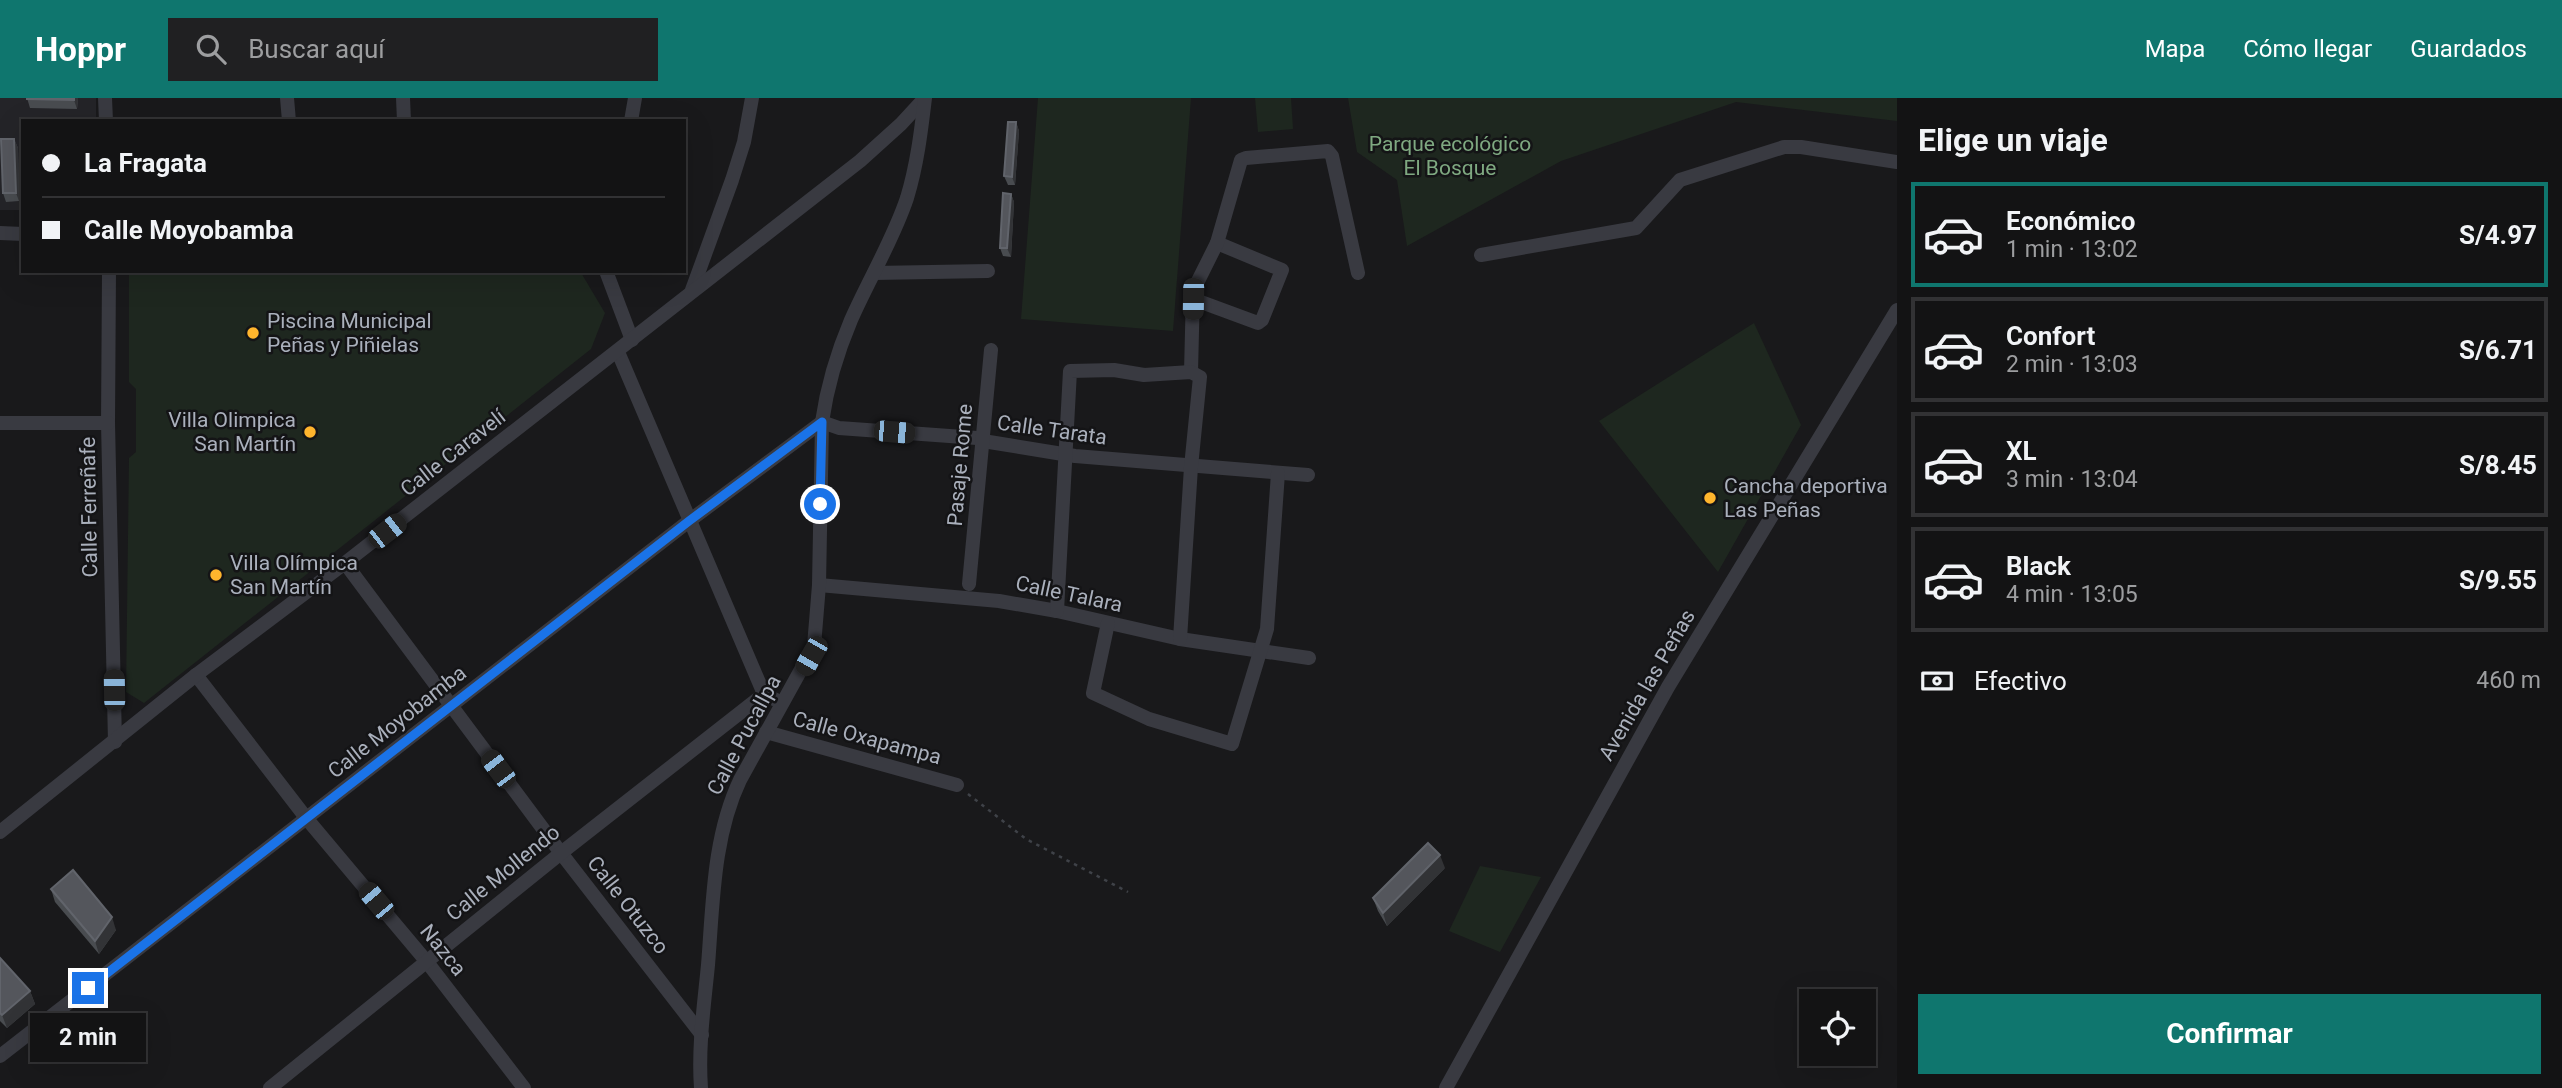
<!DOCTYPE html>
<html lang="es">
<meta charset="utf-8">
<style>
body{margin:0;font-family:Roboto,sans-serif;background:#202022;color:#f1f3f6;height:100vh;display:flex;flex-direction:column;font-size:26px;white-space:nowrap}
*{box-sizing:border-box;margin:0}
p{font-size:23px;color:#9d9ea0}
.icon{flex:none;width:38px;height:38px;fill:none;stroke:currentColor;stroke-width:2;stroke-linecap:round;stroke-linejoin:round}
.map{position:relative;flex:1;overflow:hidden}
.panel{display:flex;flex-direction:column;background:#131314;width:665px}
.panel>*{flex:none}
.guide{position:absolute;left:21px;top:21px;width:665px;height:154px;border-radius:0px;box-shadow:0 7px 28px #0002,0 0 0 2px #323234;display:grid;align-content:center;height:154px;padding:0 21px;background:#131314}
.buttons{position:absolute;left:1799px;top:891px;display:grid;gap:14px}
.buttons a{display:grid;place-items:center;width:77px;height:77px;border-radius:0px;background:#131314;box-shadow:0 7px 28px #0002,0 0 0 2px #323234;font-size:35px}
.end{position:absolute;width:32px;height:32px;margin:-16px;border:9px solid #1a73e8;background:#fff;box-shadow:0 0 0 4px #fff}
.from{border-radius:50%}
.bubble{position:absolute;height:49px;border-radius:0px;background:#131314;box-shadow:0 7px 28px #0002,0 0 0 2px #323234;font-size:23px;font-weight:700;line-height:49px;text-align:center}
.car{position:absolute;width:21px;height:42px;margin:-21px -10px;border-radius:9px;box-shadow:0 0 5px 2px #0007;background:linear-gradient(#222 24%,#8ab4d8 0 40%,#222 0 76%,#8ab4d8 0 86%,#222 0)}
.guide b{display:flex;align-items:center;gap:24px;height:66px;font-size:26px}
.guide b+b{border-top:2px solid #323234}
.guide i{width:18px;height:18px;background:#f1f3f6}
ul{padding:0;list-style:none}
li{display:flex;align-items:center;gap:21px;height:105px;margin:0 14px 10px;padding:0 7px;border:4px solid #323234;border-radius:0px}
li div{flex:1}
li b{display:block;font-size:26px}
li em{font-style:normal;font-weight:700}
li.current{border-color:#0f766e}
li>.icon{width:63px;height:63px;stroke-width:1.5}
h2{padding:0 21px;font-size:32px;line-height:84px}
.pay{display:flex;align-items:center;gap:18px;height:77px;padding:0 21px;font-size:26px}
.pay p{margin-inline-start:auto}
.button{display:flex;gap:14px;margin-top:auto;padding:14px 21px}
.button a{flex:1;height:80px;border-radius:0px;background:#0f766e;color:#fff;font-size:28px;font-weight:700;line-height:80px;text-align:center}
header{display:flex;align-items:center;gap:42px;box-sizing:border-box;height:98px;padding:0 35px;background:#0f766e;color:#fff}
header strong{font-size:33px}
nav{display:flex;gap:38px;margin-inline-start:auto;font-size:24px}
.search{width:490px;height:63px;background:#202022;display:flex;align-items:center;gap:18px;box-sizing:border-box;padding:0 24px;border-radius:0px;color:#9d9ea0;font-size:26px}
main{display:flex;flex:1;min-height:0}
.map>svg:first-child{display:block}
.built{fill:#242428}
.green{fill:#1e271f}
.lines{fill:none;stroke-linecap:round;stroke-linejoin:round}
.path{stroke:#3f4248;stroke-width:2.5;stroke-dasharray:3.5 5;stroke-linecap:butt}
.minor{stroke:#393a41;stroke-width:14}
.wall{fill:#494c50}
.shaded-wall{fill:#323336}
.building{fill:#54565c;stroke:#61646b;stroke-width:2}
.route{stroke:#1a73e8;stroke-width:9}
.poi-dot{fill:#ffb52d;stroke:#141416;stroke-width:2.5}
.labels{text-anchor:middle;stroke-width:5;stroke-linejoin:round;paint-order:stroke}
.park-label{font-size:21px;fill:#7fa981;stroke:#141416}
.poi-label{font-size:21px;fill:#aab0bc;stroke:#141416;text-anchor:start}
.street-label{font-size:21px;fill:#aab0bc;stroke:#141416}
</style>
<header>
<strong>Hoppr</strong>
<div class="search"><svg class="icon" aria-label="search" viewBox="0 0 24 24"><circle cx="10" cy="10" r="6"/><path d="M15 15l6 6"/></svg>Buscar aquí</div>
<nav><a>Mapa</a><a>Cómo llegar</a><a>Guardados</a></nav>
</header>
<main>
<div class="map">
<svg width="1897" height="990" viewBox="0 0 1897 990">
<rect width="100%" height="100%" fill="#19191b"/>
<path class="built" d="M0 0H96V23H23V112H0Z"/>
<g class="green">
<path d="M1038 0H1191L1173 233 1021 221Z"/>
<path d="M1255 0H1291L1293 31 1258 34Z"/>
<path d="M1348 0H1897V23L1736 4 1561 63 1407 148 1397 82 1357 54Z"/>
<path d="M129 173H580L605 215 591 251 144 605 126 594 129 360 136 354V291L129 284Z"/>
<path d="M1754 225 1801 327 1718 474 1599 323Z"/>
<path d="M1480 768 1541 779 1500 854 1449 833Z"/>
</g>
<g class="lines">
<path class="path" d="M968 696 1026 741 1128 794"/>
<g class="minor">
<path d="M105 0 106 23"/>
<path d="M287 0 289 23"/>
<path d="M403 0 404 23"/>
<path d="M631 23 635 0"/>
<path d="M0 135 23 136"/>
<path d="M1481 157 1636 130 1680 82 1784 49H1801L1897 64"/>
<path d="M109 173 108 325 115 644"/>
<path d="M606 173 632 242"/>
<path d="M874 175 988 173"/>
<path d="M692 192 732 82 744 44 752 0"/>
<path d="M1193 201 1258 225 1262 222 1282 172 1217 145"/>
<path d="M618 254 764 596 782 605"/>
<path d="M1191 274 1193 193 1217 145 1241 62 1246 60 1328 53 1332 58 1358 175"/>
<path d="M822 324 839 330 977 340 983 343 1075 358 1308 377"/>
<path d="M0 325H108"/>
<path d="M345 465 561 755 702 937"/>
<path d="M969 486 991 252"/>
<path d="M819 487 999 503 1057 513 1180 541 1309 560"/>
<path d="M1057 513 1070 273 1114 272 1144 277 1191 274 1200 279 1191 369 1180 541"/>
<path d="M1108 525 1093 595 1149 621 1232 646 1267 531 1278 375"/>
<path d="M196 577 307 721 427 864 524 990"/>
<path d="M766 634 957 687"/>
<path d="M0 734 196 577 345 465 860 63 901 26 924 1"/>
<path d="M0 958 689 423 822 324"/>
<path d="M270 990 561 755 764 596"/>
<path d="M701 990C698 949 704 908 708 867 713 805 713 739 740 682L814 548 819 487 822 324C827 289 837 255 851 222 869 181 893 142 907 100 917 67 921 34 925 0"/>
<path d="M1446 990 1668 589 1897 212"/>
</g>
</g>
<g class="wall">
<path d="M27 0H78L77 11 30 10Z"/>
<path d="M1016 24 1019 33 1015 87H1008L1004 78Z"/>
<path d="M14 41 18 50 19 103 6 104 3 95Z"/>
<path d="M1011 96 1014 104 1011 159 1003 158 1000 150Z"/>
<path d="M1445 770 1387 828 1378 813 1373 800Z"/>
<path d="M51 791 116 832 99 856 55 804Z"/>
<path d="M0 860 30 893 35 906 7 930 0 923Z"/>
</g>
<g class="shaded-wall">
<path d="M74 0H78L77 11 74 2Z"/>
<path d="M1016 24 1019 33 1015 87 1012 79Z"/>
<path d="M14 41 18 50 19 103 16 95Z"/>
<path d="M1011 96 1014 104 1011 159 1007 150Z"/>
<path d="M1440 757 1445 770 1387 828 1383 815Z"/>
<path d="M112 819 116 832 99 856 95 843Z"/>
<path d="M30 893 35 906 7 930 2 917Z"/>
</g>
<g class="building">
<path d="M27 0H74V2L27 1Z"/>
<path d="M1008 24H1016L1012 79 1004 78Z"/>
<path d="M1 41H14L16 95H3Z"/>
<path d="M1003 95 1011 96 1007 150H1000Z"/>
<path d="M1428 745 1440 757 1383 815 1373 800Z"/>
<path d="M73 772 112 819 95 843 51 791Z"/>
<path d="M0 860 30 893 2 917 0 915Z"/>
</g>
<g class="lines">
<path class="route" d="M88 890 689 423 822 324 820 406"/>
</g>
<g class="poi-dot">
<circle cx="253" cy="235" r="7"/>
<circle cx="310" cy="334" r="7"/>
<circle cx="1710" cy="400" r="7"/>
<circle cx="216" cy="477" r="7"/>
</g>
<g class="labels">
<g class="park-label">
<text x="1450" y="53">Parque ecológico<tspan x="1450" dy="24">El Bosque</tspan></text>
</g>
<g class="poi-label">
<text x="267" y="230">Piscina Municipal<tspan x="267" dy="24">Peñas y Piñielas</tspan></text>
<text x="296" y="329" text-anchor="end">Villa Olimpica<tspan x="296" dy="24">San Martín</tspan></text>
<text x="1724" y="395">Cancha deportiva<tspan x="1724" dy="24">Las Peñas</tspan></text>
<text x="230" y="472">Villa Olímpica<tspan x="230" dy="24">San Martín</tspan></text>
</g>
<g class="street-label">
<text transform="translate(1052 332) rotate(8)" y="7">Calle Tarata</text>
<text transform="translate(453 355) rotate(-38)" y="7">Calle Caravelí</text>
<text transform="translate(960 367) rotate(-85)" y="7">Pasaje Rome</text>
<text transform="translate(89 409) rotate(-91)" y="7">Calle Ferreñafe</text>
<text transform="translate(1069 496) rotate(12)" y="7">Calle Talara</text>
<text transform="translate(1647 587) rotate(-60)" y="7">Avenida las Peñas</text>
<text transform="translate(397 624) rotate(-38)" y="7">Calle Moyobamba</text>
<text transform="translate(744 637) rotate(-62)" y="7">Calle Pucallpa</text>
<text transform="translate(867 640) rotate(15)" y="7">Calle Oxapampa</text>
<text transform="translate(503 775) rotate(-39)" y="7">Calle Mollendo</text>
<text transform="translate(628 807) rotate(52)" y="7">Calle Otuzco</text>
<text transform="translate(443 852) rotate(51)" y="7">Nazca</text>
</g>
</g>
</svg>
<div class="buttons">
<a><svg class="icon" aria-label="locate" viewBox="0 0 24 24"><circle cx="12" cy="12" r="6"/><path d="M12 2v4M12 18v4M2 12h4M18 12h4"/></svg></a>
</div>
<i class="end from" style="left:820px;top:406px"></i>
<i class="end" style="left:88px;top:890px"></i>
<div class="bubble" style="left:30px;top:915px;width:116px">2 min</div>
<i class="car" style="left:1193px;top:201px;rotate:181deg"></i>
<i class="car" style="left:894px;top:334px;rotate:95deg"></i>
<i class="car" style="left:387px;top:433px;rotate:52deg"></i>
<i class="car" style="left:811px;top:558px;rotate:210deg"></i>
<i class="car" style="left:114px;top:592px;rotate:359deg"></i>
<i class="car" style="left:498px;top:671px;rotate:323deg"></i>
<i class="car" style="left:376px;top:803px;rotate:320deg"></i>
<div class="guide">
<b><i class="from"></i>La Fragata</b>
<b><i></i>Calle Moyobamba</b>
</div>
</div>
<section class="panel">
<h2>Elige un viaje</h2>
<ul>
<li class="current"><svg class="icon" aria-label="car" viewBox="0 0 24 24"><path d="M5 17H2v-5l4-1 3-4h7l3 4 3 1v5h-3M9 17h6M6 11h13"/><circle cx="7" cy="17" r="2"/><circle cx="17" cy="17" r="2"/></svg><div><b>Económico</b><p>1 min · 13:02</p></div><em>S/4.97</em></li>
<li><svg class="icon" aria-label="car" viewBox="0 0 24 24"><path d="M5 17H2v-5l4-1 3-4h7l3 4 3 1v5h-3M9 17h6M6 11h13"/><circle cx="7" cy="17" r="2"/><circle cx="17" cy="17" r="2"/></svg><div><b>Confort</b><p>2 min · 13:03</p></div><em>S/6.71</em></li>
<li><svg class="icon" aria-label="car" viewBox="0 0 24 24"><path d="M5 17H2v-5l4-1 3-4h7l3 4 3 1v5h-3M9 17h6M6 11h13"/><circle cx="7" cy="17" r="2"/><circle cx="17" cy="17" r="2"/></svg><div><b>XL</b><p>3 min · 13:04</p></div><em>S/8.45</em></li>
<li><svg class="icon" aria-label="car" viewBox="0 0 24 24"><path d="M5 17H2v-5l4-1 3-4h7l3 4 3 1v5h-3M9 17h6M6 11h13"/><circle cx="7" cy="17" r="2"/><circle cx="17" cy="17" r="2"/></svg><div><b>Black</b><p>4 min · 13:05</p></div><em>S/9.55</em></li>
</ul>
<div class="pay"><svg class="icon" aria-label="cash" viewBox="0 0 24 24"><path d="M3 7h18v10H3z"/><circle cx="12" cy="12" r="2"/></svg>Efectivo<p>460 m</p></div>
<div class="button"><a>Confirmar</a></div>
</section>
</main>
